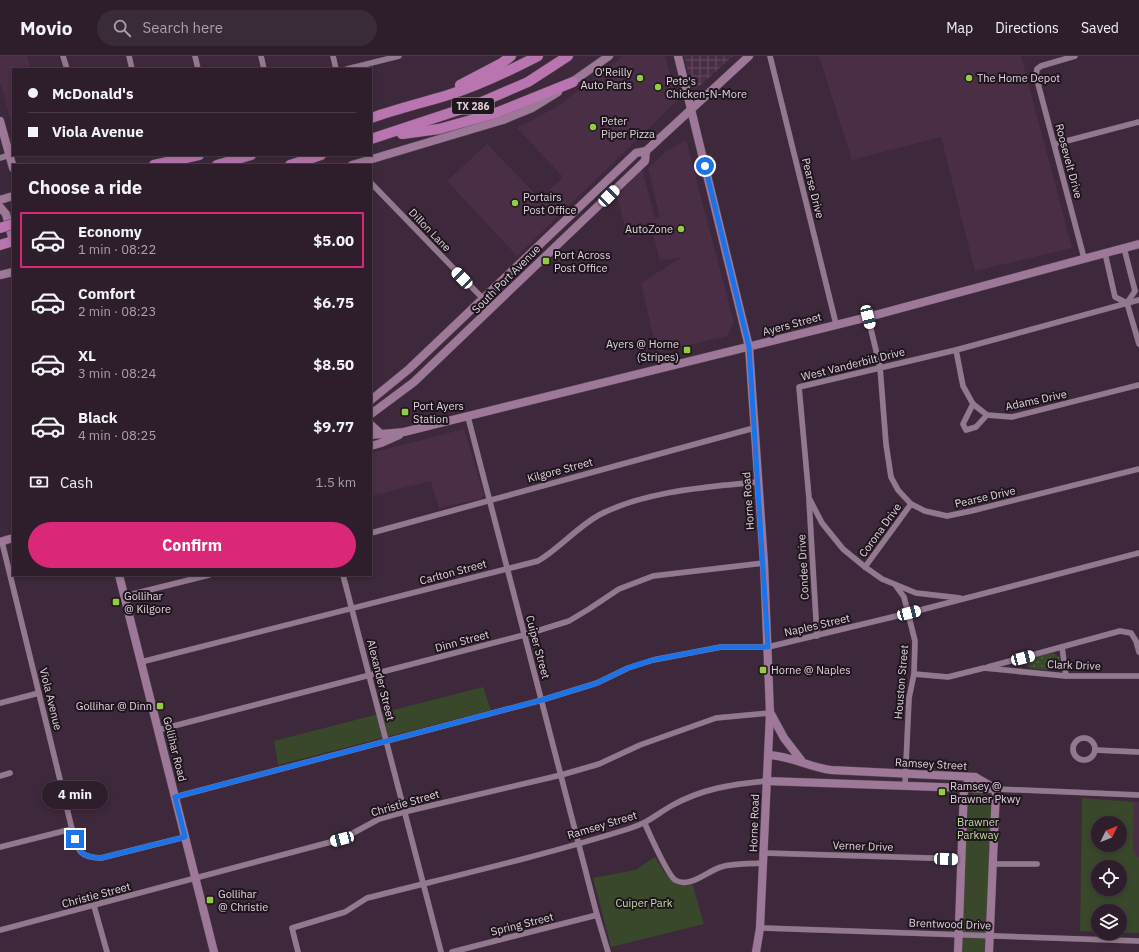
<!DOCTYPE html>
<meta charset="utf-8">
<style>
body{margin:0;font-family:"IBM Plex Sans",sans-serif;background:#3a2b38;color:#f1f3f6;height:100vh;display:flex;flex-direction:column;font-size:15px;white-space:nowrap}
*{box-sizing:border-box;margin:0}
p{font-size:13px;color:#a7a2a9}
.icon{flex:none;width:22px;height:22px;fill:none;stroke:currentColor;stroke-width:2;stroke-linecap:round;stroke-linejoin:round}
.map{position:relative;flex:1;overflow:hidden}
.side{position:absolute;left:12px;top:108px;width:360px;height:412px;display:flex;flex-direction:column;background:#2e1e2c;border-radius:0px;box-shadow:0 2px 6px #0003,0 0 0 1px #493c48}
.side>*{flex:none}
.guide{position:absolute;left:12px;top:12px;width:360px;height:88px;border-radius:0px;box-shadow:0 2px 6px #0003,0 0 0 1px #493c48;display:grid;align-content:center;height:88px;padding:0 16px;background:#2e1e2c}
.needle{width:26px;rotate:47deg}
.fabs{position:absolute;left:1091px;top:760px;display:grid;gap:8px}
.fabs a{display:grid;place-items:center;width:36px;height:36px;border-radius:50%;background:#2e1e2c;box-shadow:0 2px 6px #0003,0 0 0 1px #493c48;font-size:20px}
.end{position:absolute;width:18px;height:18px;margin:-9px;border:5px solid #1a73e8;background:#fff;box-shadow:0 0 0 2px #fff}
.from{border-radius:50%}
.bubble{position:absolute;height:28px;border-radius:14px;background:#2e1e2c;box-shadow:0 2px 6px #0003,0 0 0 1px #493c48;font-size:13px;font-weight:700;line-height:28px;text-align:center}
.car{position:absolute;width:12px;height:24px;margin:-12px -6px;border-radius:5px;box-shadow:0 0 3px 1px #0007;background:linear-gradient(#fff 24%,#345 0 40%,#fff 0 76%,#345 0 86%,#fff 0)}
.guide b{display:flex;align-items:center;gap:14px;height:38px;font-size:15px}
.guide b+b{border-top:1px solid #493c48}
.guide i{width:10px;height:10px;background:#f1f3f6}
ul{padding:0;list-style:none}
li{display:flex;align-items:center;gap:12px;height:56px;margin:0 8px 6px;padding:0 8px;border:2px solid transparent;border-radius:0px}
li div{flex:1}
li b{display:block;font-size:15px}
li em{font-style:normal;font-weight:700}
li.current{border-color:#db2777}
li>.icon{width:36px;height:36px;stroke-width:1.5}
h2{padding:0 16px;font-size:18px;line-height:48px}
.pay{display:flex;align-items:center;gap:10px;height:44px;padding:0 16px;font-size:15px}
.pay p{margin-inline-start:auto}
.button{display:flex;gap:8px;margin-top:auto;padding:8px 16px}
.button a{flex:1;height:46px;border-radius:24px;background:#db2777;color:#fff;font-size:16px;font-weight:700;line-height:46px;text-align:center}
header{display:flex;align-items:center;gap:24px;box-sizing:border-box;height:56px;padding:0 20px;background:#2e1e2c;border-bottom:1px solid #493c48}
header strong{font-size:19px}
nav{display:flex;gap:22px;margin-inline-start:auto;font-size:14px}
.search{width:280px;height:36px;background:#3a2b38;display:flex;align-items:center;gap:10px;box-sizing:border-box;padding:0 14px;border-radius:22px;color:#a7a2a9;font-size:15px}
.map>svg:first-child{display:block}
.built{fill:#4a2e46}
.industrial{fill:url(#industrial-grid)}
.grass{fill:url(#grass-dots)}
.park{fill:#39472a;fill-rule:evenodd}
.lines{fill:none;stroke-linecap:round;stroke-linejoin:round}
.street-casing{stroke:#594656;stroke-width:6}
.secondary-casing{stroke:#594656;stroke-width:9}
.highway-casing{stroke:#594656;stroke-width:11}
.street{stroke:#93798f;stroke-width:5.5}
.secondary{stroke:#9e7899;stroke-width:8}
.highway{stroke:#b975af;stroke-width:10}
.highway-bridge-casing{stroke:#594656;stroke-width:11;stroke-linecap:butt}
.highway-bridge{stroke:#b975af;stroke-width:10}
.route{stroke:#1a73e8;stroke-width:5}
.poi-dot{fill:#91cd3f;stroke:#1f151d;stroke-width:1.5}
.labels{text-anchor:middle;stroke-width:4;stroke-linejoin:round;paint-order:stroke}
.shield{fill:#1f151d;stroke:#a699a3;stroke-width:1}
.shield-label{font-size:10px;font-weight:bold;fill:#e0d1dd}
.poi-label{font-size:11px;fill:#e0d1dd;stroke:#1f151d;text-anchor:start}
.street-label{font-size:11px;fill:#e0d1dd;stroke:#1f151d}
.park-label{font-size:11px;fill:#c1dda5;stroke:#1f151d}
</style>
<header>
<strong>Movio</strong>
<div class="search"><svg class="icon" aria-label="search" viewBox="0 0 24 24"><circle cx="10" cy="10" r="6"/><path d="M15 15l6 6"/></svg>Search here</div>
<nav><a>Map</a><a>Directions</a><a>Saved</a></nav>
</header>
<div class="map">
<svg width="1139" height="896" viewBox="0 0 1139 896">
<defs>
<pattern id="industrial-grid" width="8" height="8" patternUnits="userSpaceOnUse"><rect width="8" height="8" fill="#4a2e46"/><path d="M0 4h8M4 0v8" fill="none" stroke="#644b60"/></pattern>
<pattern id="grass-dots" width="8" height="8" patternUnits="userSpaceOnUse"><rect width="8" height="8" fill="#39472a"/><path d="M2 2h.1M6 6h.1" fill="none" stroke="#556048" stroke-width="1.8" stroke-linecap="round"/></pattern>
</defs>
<rect width="100%" height="100%" fill="#3e283b"/>
<g class="built">
<path d="M0 0H27L31 13H13V74L0 25Z"/>
<path d="M623 0H665L677 45 517 200 447 125 487 88 540 143 563 121 517 72 558 50Z"/>
<path d="M819 0H1021L1072 192 975 215 941 81 852 104Z"/>
<path d="M686 84 734 267 727 280 657 296 641 227 682 201 660 205 652 174 628 182 617 140 642 113 655 163 660 162 648 112 666 96Z"/>
<path d="M464 373 484 439 481 443 439 452 431 425 371 440V397Z"/>
<path d="M1134 746H1139V802L1133 795Z"/>
</g>
<path class="industrial" d="M684 0H733L696 33 692 31Z"/>
<path class="grass" d="M1052 597 1059 601 1060 608C1054 617 1039 613 1030 612L1027 610 1029 602Z"/>
<g class="park">
<path d="M483 631 491 654 278 709 274 685Z"/>
<path d="M974 737 984 738 991 742 992 746 986 896H961L967 743Z"/>
<path d="M1082 742 1134 746 1133 795 1139 802V877H1120V855H1098V876L1080 875ZM1098 767H1120V789H1098ZM1098 811H1120V833H1098Z"/>
<path d="M655 801C668 823 667 823 692 827L704 868 611 891 593 822 635 814Z"/>
</g>
<g class="lines">
<g class="street-casing">
<g id="street">
<path d="M63 0 67 13"/>
<path d="M129 0 132 13"/>
<path d="M195 0 198 13"/>
<path d="M261 0 264 13"/>
<path d="M333 0 336 13"/>
<path d="M770 0 836 268"/>
<path d="M1075 0 1041 10 1037 13 1036 20 1084 202"/>
<path d="M347 13 399 0"/>
<path d="M1055 88 1139 66"/>
<path d="M0 102 13 98"/>
<path d="M371 127 492 252"/>
<path d="M1124 192 1135 235 1127 247 1139 288"/>
<path d="M1105 197 1115 241 1127 247"/>
<path d="M868 261 880 311 886 388 891 421 898 434 911 448 925 455 947 460 971 455 1139 413"/>
<path d="M956 294 963 330 973 348 987 359 1012 361 1139 329"/>
<path d="M973 348 963 368 966 374 976 371 987 359"/>
<path d="M468 361 597 859 608 896"/>
<path d="M809 444 817 580"/>
<path d="M371 477 754 372"/>
<path d="M2 486 72 773C78 793 77 801 101 802L185 781"/>
<path d="M865 511 911 448"/>
<path d="M343 519 441 896"/>
<path d="M896 530 904 541 915 585 914 618 909 642 905 729"/>
<path d="M125 540 209 519"/>
<path d="M960 542 916 537 882 523 865 511 843 493 822 467 809 442 799 331 956 294 1139 244"/>
<path d="M1062 591 1066 620"/>
<path d="M141 606 538 505C560 492 576 472 599 459 645 435 707 431 758 426"/>
<path d="M988 611 1120 575 1131 577 1136 585 1139 596"/>
<path d="M914 618 948 621 984 612 1066 620H1139"/>
<path d="M0 647 39 637"/>
<path d="M158 674 524 579 569 565 589 553 619 533 653 520 764 507"/>
<circle cx="1084" cy="693" r="11"/>
<path d="M1095 694 1139 696"/>
<path d="M0 720 10 717"/>
<path d="M996 733 1139 739"/>
<path d="M175 741 542 644 597 627 628 612 653 604 721 591H768L909 557 1139 497"/>
<path d="M645 768C650 779 667 818 675 824 690 833 707 815 721 811 733 807 750 808 763 807"/>
<path d="M0 791 72 773"/>
<path d="M764 797 961 803"/>
<path d="M993 808H1037"/>
<path d="M94 850 107 896"/>
<path d="M760 872 1139 885"/>
<path d="M0 874 342 783 379 763 404 756 561 719 599 708 640 689 716 662 770 657"/>
<path d="M298 896 292 872 345 856 367 842C454 820 542 800 628 773 648 767 654 760 671 750 701 733 732 728 766 725"/>
<path d="M452 896 597 859"/>
</g>
</g>
<g class="secondary-casing">
<g id="secondary">
<path d="M678 0 749 291 764 507 770 657 760 872 756 896"/>
<path d="M569 28 609 0"/>
<path d="M0 65 13 112"/>
<path d="M352 109 503 64 532 52 558 36"/>
<path d="M0 144 13 140"/>
<path d="M0 151 6 158 13 185"/>
<path d="M0 219 13 216"/>
<path d="M371 344 409 313 636 97 646 95 749 0"/>
<path d="M371 358 414 326 645 105 646 95"/>
<path d="M371 369 381 378"/>
<path d="M371 379 404 376 868 261 1139 188"/>
<path d="M371 390 381 387 399 379"/>
<path d="M0 486 13 482"/>
<path d="M119 519 214 896"/>
<path d="M771 658 784 682 801 704"/>
<path d="M768 699C792 700 808 711 831 714L975 721 996 733"/>
<path d="M766 725 996 733"/>
<path d="M958 896 964 732 969 724 975 721"/>
<path d="M989 896 996 733"/>
</g>
</g>
<g class="highway-casing">
<g id="highway">
<path d="M460 29 502 7 511 0"/>
<path d="M371 62C396 53 422 47 448 39 480 29 509 15 538 0"/>
<path d="M402 78 439 73 496 57 573 26"/>
<path d="M371 83 477 48 528 26 568 0"/>
<path d="M154 109 199 99"/>
<path d="M217 109 251 99"/>
<path d="M290 109 321 99"/>
<path d="M0 189 13 185"/>
</g>
</g>
<use href="#street" class="street"/>
<use href="#secondary" class="secondary"/>
<use href="#highway" class="highway"/>
<g class="highway-bridge-casing">
<path id="highway-bridge" d="M0 172 13 168"/>
</g>
<use href="#highway-bridge" class="highway-bridge"/>
</g>
<g class="lines">
<path class="route" d="M75 783C80 799 85 801 101 802L185 781 175 741 542 644 597 627 628 612 653 604 721 591H768L749 291 705 110"/>
</g>
<g class="poi-dot">
<circle cx="640" cy="22" r="4"/>
<circle cx="969" cy="22" r="4"/>
<circle cx="658" cy="31" r="4"/>
<circle cx="593" cy="71" r="4"/>
<circle cx="515" cy="147" r="4"/>
<circle cx="681" cy="173" r="4"/>
<rect x="542" y="201" width="8" height="8" rx="2"/>
<rect x="683" y="290" width="8" height="8" rx="2"/>
<rect x="401" y="352" width="8" height="8" rx="2"/>
<rect x="112" y="542" width="8" height="8" rx="2"/>
<rect x="759" y="610" width="8" height="8" rx="2"/>
<rect x="156" y="646" width="8" height="8" rx="2"/>
<rect x="938" y="732" width="8" height="8" rx="2"/>
<rect x="206" y="840" width="8" height="8" rx="2"/>
</g>
<g class="labels">
<rect class="shield" x="452" y="42" width="42" height="16" rx="3"/>
<g class="shield-label">
<text x="473" y="54">TX 286</text>
</g>
<g class="poi-label">
<text x="632" y="20" text-anchor="end">O'Reilly<tspan x="632" dy="13">Auto Parts</tspan></text>
<text x="977" y="26">The Home Depot</text>
<text x="666" y="29">Pete's<tspan x="666" dy="13">Chicken-N-More</tspan></text>
<text x="601" y="69">Peter<tspan x="601" dy="13">Piper Pizza</tspan></text>
<text x="523" y="145">Portairs<tspan x="523" dy="13">Post Office</tspan></text>
<text x="673" y="177" text-anchor="end">AutoZone</text>
<text x="554" y="203">Port Across<tspan x="554" dy="13">Post Office</tspan></text>
<text x="679" y="292" text-anchor="end">Ayers @ Horne<tspan x="679" dy="13">(Stripes)</tspan></text>
<text x="413" y="354">Port Ayers<tspan x="413" dy="13">Station</tspan></text>
<text x="124" y="544">Gollihar<tspan x="124" dy="13">@ Kilgore</tspan></text>
<text x="771" y="618">Horne @ Naples</text>
<text x="152" y="654" text-anchor="end">Gollihar @ Dinn</text>
<text x="950" y="734">Ramsey @<tspan x="950" dy="13">Brawner Pkwy</tspan></text>
<text x="218" y="842">Gollihar<tspan x="218" dy="13">@ Christie</tspan></text>
</g>
<g class="street-label">
<text transform="translate(1069 105) rotate(75)" y="4">Roosevelt Drive</text>
<text transform="translate(813 132) rotate(76)" y="4">Pearse Drive</text>
<text transform="translate(430 174) rotate(46)" y="4">Dillon Lane</text>
<text transform="translate(506 223) rotate(-45)" y="4">South Port Avenue</text>
<text transform="translate(792 268) rotate(-15)" y="4">Ayers Street</text>
<text transform="translate(853 308) rotate(-14)" y="4">West Vanderbilt Drive</text>
<text transform="translate(1036 344) rotate(-12)" y="4">Adams Drive</text>
<text transform="translate(560 414) rotate(-15)" y="4">Kilgore Street</text>
<text transform="translate(985 441) rotate(-13)" y="4">Pearse Drive</text>
<text transform="translate(748 445) rotate(-94)" y="4">Horne Road</text>
<text transform="translate(880 474) rotate(-54)" y="4">Corona Drive</text>
<text transform="translate(803 511) rotate(-93)" y="4">Condee Drive</text>
<text transform="translate(453 516) rotate(-15)" y="4">Carlton Street</text>
<text transform="translate(817 569) rotate(-13)" y="4">Naples Street</text>
<text transform="translate(462 585) rotate(-15)" y="4">Dinn Street</text>
<text transform="translate(538 591) rotate(75)" y="4">Cuiper Street</text>
<text transform="translate(1074 609) rotate(2)" y="4">Clark Drive</text>
<text transform="translate(381 624) rotate(76)" y="4">Alexander Street</text>
<text transform="translate(901 626) rotate(-85)" y="4">Houston Street</text>
<text transform="translate(51 643) rotate(76)" y="4">Viola Avenue</text>
<text transform="translate(175 693) rotate(76)" y="4">Gollihar Road</text>
<text transform="translate(931 708) rotate(3)" y="4">Ramsey Street</text>
<text transform="translate(405 747) rotate(-16)" y="4">Christie Street</text>
<text transform="translate(754 767) rotate(-88)" y="4">Horne Road</text>
<text transform="translate(602 769) rotate(-17)" y="4">Ramsey Street</text>
<text transform="translate(863 790) rotate(2)" y="4">Verner Drive</text>
<text transform="translate(96 839) rotate(-15)" y="4">Christie Street</text>
<text transform="translate(522 868) rotate(-14)" y="4">Spring Street</text>
<text transform="translate(950 868) rotate(2)" y="4">Brentwood Drive</text>
</g>
<g class="park-label">
<text x="978" y="770">Brawner<tspan x="978" dy="13">Parkway</tspan></text>
<text x="644" y="851">Cuiper Park</text>
</g>
</g>
</svg>
<div class="fabs">
<a><svg class="needle" viewBox="-14 -14 28 28"><path d="M0-13l5 13h-10z" fill="#e53935"/><path d="M0 13l5-13h-10z" fill="#a7a2a9"/></svg></a>
<a><svg class="icon" aria-label="locate" viewBox="0 0 24 24"><circle cx="12" cy="12" r="6"/><path d="M12 2v4M12 18v4M2 12h4M18 12h4"/></svg></a>
<a><svg class="icon" aria-label="layers" viewBox="0 0 24 24"><path d="M12 4l9 5-9 5-9-5zM3 14l9 5 9-5"/></svg></a>
</div>
<i class="end from" style="left:705px;top:110px"></i>
<i class="end" style="left:75px;top:783px"></i>
<div class="bubble" style="left:42px;top:725px;width:66px">4 min</div>
<i class="car" style="left:609px;top:140px;rotate:45deg"></i>
<i class="car" style="left:462px;top:222px;rotate:316deg"></i>
<i class="car" style="left:868px;top:261px;rotate:166deg"></i>
<i class="car" style="left:909px;top:557px;rotate:75deg"></i>
<i class="car" style="left:1023px;top:602px;rotate:75deg"></i>
<i class="car" style="left:342px;top:783px;rotate:255deg"></i>
<i class="car" style="left:946px;top:803px;rotate:92deg"></i>
<div class="guide">
<b><i class="from"></i>McDonald's</b>
<b><i></i>Viola Avenue</b>
</div>
<section class="side">
<h2>Choose a ride</h2>
<ul>
<li class="current"><svg class="icon" aria-label="car" viewBox="0 0 24 24"><path d="M5 17H2v-5l4-1 3-4h7l3 4 3 1v5h-3M9 17h6M6 11h13"/><circle cx="7" cy="17" r="2"/><circle cx="17" cy="17" r="2"/></svg><div><b>Economy</b><p>1 min · 08:22</p></div><em>$5.00</em></li>
<li><svg class="icon" aria-label="car" viewBox="0 0 24 24"><path d="M5 17H2v-5l4-1 3-4h7l3 4 3 1v5h-3M9 17h6M6 11h13"/><circle cx="7" cy="17" r="2"/><circle cx="17" cy="17" r="2"/></svg><div><b>Comfort</b><p>2 min · 08:23</p></div><em>$6.75</em></li>
<li><svg class="icon" aria-label="car" viewBox="0 0 24 24"><path d="M5 17H2v-5l4-1 3-4h7l3 4 3 1v5h-3M9 17h6M6 11h13"/><circle cx="7" cy="17" r="2"/><circle cx="17" cy="17" r="2"/></svg><div><b>XL</b><p>3 min · 08:24</p></div><em>$8.50</em></li>
<li><svg class="icon" aria-label="car" viewBox="0 0 24 24"><path d="M5 17H2v-5l4-1 3-4h7l3 4 3 1v5h-3M9 17h6M6 11h13"/><circle cx="7" cy="17" r="2"/><circle cx="17" cy="17" r="2"/></svg><div><b>Black</b><p>4 min · 08:25</p></div><em>$9.77</em></li>
</ul>
<div class="pay"><svg class="icon" aria-label="cash" viewBox="0 0 24 24"><path d="M3 7h18v10H3z"/><circle cx="12" cy="12" r="2"/></svg>Cash<p>1.5 km</p></div>
<div class="button"><a>Confirm</a></div>
</section>
</div>
